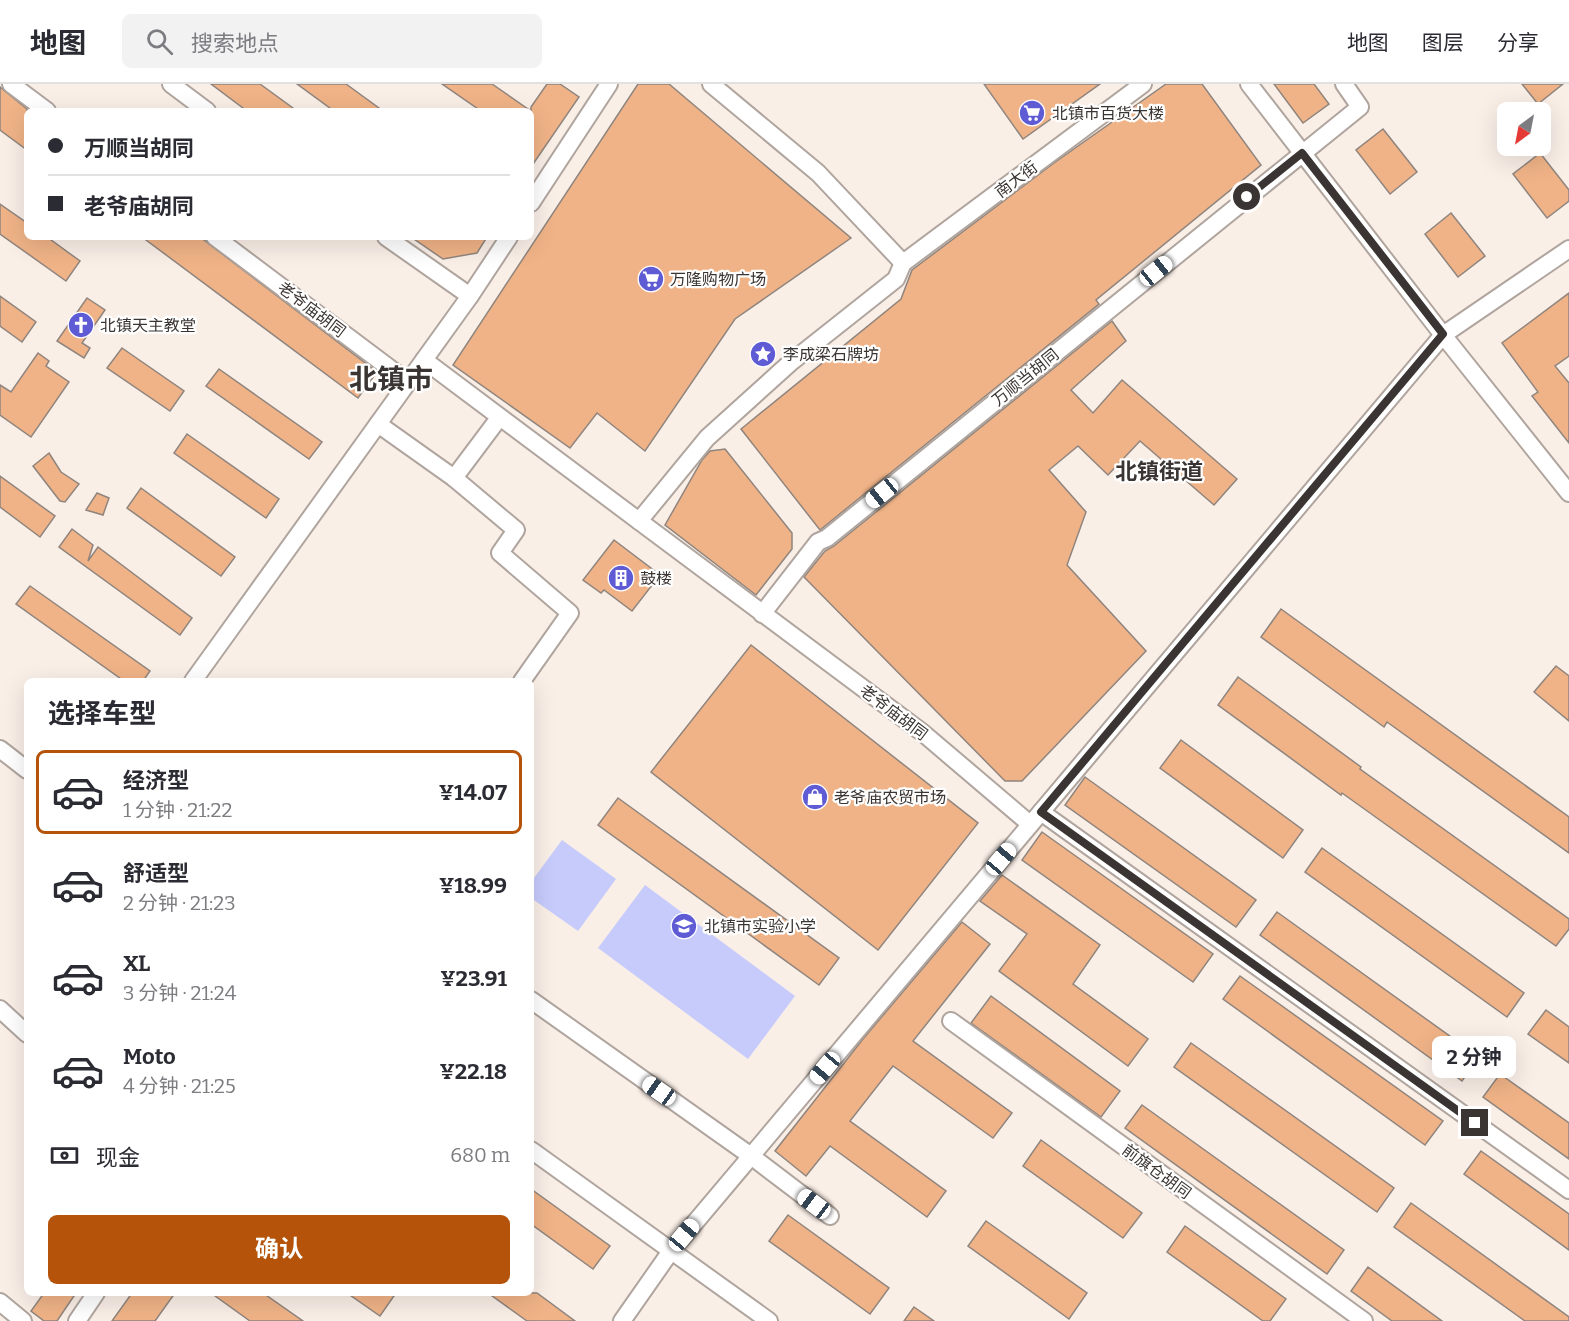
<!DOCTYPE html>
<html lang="zh">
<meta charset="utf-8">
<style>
body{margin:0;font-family:Bitter,"Noto Sans SC",serif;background:#f2f2f3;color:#2b2b33;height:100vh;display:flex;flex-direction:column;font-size:22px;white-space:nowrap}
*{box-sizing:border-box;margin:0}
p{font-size:20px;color:#7c7c81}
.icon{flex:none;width:33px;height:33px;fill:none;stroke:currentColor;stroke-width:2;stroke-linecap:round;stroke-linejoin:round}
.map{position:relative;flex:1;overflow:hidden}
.details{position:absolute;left:24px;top:594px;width:510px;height:618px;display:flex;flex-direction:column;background:#fff;border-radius:9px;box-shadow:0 6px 24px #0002}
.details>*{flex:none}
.hud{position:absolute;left:24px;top:24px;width:510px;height:132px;border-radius:9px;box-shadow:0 6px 24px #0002;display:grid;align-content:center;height:132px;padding:0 24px;background:#fff}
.needle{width:39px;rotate:212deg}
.buttons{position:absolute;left:1497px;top:18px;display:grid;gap:12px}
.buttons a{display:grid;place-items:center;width:54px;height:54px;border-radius:9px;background:#fff;box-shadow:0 6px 24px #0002;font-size:30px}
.end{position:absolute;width:27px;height:27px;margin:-14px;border:8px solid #3a3532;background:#fff;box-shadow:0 0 0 3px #fff}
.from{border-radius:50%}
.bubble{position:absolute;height:42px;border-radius:9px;background:#fff;box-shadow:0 6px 24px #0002;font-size:20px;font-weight:700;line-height:42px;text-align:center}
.car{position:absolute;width:18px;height:36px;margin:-18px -9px;border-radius:8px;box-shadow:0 0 4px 2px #0007;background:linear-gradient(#fff 24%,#345 0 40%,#fff 0 76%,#345 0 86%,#fff 0)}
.hud b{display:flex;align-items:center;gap:21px;height:57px;font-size:22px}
.hud b+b{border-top:2px solid #e1e1e2}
.hud i{width:15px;height:15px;background:#2b2b33}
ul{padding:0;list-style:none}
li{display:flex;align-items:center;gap:18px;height:84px;margin:0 12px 9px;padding:0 12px;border:3px solid transparent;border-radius:9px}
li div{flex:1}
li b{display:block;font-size:22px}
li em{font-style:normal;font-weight:700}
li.current{border-color:#b45309}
li>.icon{width:54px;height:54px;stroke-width:1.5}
h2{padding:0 24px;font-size:27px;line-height:72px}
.pay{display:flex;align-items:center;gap:15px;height:66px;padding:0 24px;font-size:22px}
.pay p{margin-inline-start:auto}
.primary-button{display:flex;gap:12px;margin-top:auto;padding:12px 24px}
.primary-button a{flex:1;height:69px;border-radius:9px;background:#b45309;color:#fff;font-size:24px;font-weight:700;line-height:69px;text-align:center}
header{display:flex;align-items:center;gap:36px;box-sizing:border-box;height:84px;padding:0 30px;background:#fff;border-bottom:2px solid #e1e1e2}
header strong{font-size:28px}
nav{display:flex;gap:33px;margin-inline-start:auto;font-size:21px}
.search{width:420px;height:54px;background:#f2f2f3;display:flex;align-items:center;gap:15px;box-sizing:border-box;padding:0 21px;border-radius:9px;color:#7c7c81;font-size:22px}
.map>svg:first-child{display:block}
.green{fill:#c6cbfc}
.building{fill:#f0b387;stroke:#8f857e;stroke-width:1.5}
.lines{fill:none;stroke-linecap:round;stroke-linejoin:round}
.minor-casing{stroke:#b0a59e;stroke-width:20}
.minor{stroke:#fff;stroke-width:16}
.route{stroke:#3a3532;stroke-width:8}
.labels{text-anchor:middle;stroke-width:4.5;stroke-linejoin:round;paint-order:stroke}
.poi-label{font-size:16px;fill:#3a3532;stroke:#fff;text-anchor:start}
.street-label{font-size:16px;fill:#3a3532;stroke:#fff}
.district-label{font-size:22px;font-weight:bold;fill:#3a3532;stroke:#fff}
.town-label{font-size:28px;font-weight:bold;fill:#3a3532;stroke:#fff}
</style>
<header>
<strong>地图</strong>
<div class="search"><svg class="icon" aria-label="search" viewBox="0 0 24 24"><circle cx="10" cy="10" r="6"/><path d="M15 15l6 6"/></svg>搜索地点</div>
<nav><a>地图</a><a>图层</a><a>分享</a></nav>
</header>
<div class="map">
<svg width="1569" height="1237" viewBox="0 0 1569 1237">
<rect width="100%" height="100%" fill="#faefe7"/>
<g class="green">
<path d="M562 756 616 795 578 847 531 814V798Z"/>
<path d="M645 801 795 912 748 975 598 864Z"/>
</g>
<g class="building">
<path d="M211 0H260L297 27H247Z"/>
<path d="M297 0H346L383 27H334Z"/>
<path d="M442 0H492L531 27V23L547 0H560L579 13 531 83V27H481Z"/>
<path d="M638 0H669L851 154 735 235 645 367 597 329 570 364 453 281Z"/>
<path d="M984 0H1100L1023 55Z"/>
<path d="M1166 0H1202L1261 81 1096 216 1099 220 820 446 741 345 901 215 912 186 1054 79Z"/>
<path d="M1274 0H1314L1329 20 1303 39Z"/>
<path d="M1522 0H1563L1538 20Z"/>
<path d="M0 3 27 25V66L0 46Z"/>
<path d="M1383 45 1417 88 1390 110 1356 66Z"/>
<path d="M1540 69 1569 106V117L1547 134 1513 90Z"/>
<path d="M0 120 27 139V153H47L80 177 66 197 0 150Z"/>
<path d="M1451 129 1485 172 1458 193 1425 150Z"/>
<path d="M142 153H200L377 288 358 314Z"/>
<path d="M411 153H487L477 169 443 175Z"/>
<path d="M1569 209V272L1555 282 1569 299V359L1532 312 1538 308 1502 259Z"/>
<path d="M0 212 36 238 22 258 0 242Z"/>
<path d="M87 214 105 226 82 259 90 264 84 274 57 257Z"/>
<path d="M1112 237 1126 257 1071 306 1093 329 1122 296 1237 395 1214 421 1140 357 1108 391 1078 362 1049 386 1086 428 1067 481 1146 567 1022 697H1005L804 493 825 467 834 462Z"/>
<path d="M122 264 184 307 170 327 107 284Z"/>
<path d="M38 269 49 277 46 282 69 298 31 353 0 331V301L11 308Z"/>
<path d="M219 285 322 358 309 375 206 302Z"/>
<path d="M187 350 279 415 266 434 174 369Z"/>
<path d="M725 365 792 449V465L756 511 665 441 702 376 710 367Z"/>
<path d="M49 369 61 388 79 400 65 418 60 417 33 382Z"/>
<path d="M0 392 55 432 40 453 0 423Z"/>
<path d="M141 404 235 473 221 492 127 424Z"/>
<path d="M97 409 109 414 103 431 86 426Z"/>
<path d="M72 445 93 461 88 477 98 463 192 534 180 551 59 463Z"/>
<path d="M614 456 660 491 632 527 604 506 601 509 583 496Z"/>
<path d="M30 502 150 587 143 597H124L16 520Z"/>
<path d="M1281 525 1569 733V769L1387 638 1384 643 1261 553Z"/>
<path d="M751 561 978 739 878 866 651 688Z"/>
<path d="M1556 582 1569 592V637L1534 608Z"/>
<path d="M1238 593 1361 683 1360 685 1569 835V845L1556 862 1342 709 1341 711 1218 621Z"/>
<path d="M1181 656 1303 746 1283 774 1160 684Z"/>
<path d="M1085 693 1256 816 1236 843 1065 721Z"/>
<path d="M618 714 839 874 819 901 598 741Z"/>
<path d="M1042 748 1213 870 1193 898 1022 776Z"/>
<path d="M1322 764 1524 909 1507 933 1305 788Z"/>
<path d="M1002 791 1100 861 1073 900 1148 955 1128 982 999 887 1027 850 980 817Z"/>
<path d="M1277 828 1479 973 1462 997 1260 851Z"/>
<path d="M962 838 990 860 913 957 1012 1029 993 1054 893 982 850 1037 946 1107 927 1133 830 1062 806 1092 775 1067 863 955Z"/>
<path d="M1240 892 1443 1037 1425 1061 1223 915Z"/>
<path d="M991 912 1120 1007 1101 1033 971 939Z"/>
<path d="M1546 926 1569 943V979L1528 950Z"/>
<path d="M1191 959 1394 1104 1377 1128 1174 983Z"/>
<path d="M1500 990 1569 1039V1075L1483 1013Z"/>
<path d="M1142 1021 1344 1166 1327 1190 1125 1044Z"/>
<path d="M1041 1056 1142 1129 1123 1154 1023 1082Z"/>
<path d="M1481 1067 1569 1130V1166L1464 1090Z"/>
<path d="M531 1105 610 1162 593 1185 531 1140Z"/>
<path d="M1411 1119 1569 1233V1237H1525L1394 1143Z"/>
<path d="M788 1131 889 1204 870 1230 769 1157Z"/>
<path d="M986 1137 1087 1209 1069 1235 968 1162Z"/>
<path d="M1185 1142 1286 1215 1270 1237H1263L1167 1168Z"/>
<path d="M1368 1183 1442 1237H1392L1351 1207Z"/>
<path d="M44 1209H76L57 1237H44L31 1227Z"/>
<path d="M132 1209H175L155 1237H112Z"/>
<path d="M211 1209H263L303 1237H250Z"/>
<path d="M347 1209H396L380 1232Z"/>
<path d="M488 1209H537L575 1237H527Z"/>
<path d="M914 1223 934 1237H904Z"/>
</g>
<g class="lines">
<g class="minor-casing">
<g id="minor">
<path d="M11 0 47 27"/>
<path d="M171 0 207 27"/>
<path d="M711 0 818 89 903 179"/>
<path d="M1249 0 1443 251 1569 409"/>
<path d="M531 119 609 0"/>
<path d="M215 153 408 298"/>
<path d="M386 153 470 212"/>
<path d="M424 276 639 437 707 354 790 279 896 195 903 179 1143 0"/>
<path d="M378 340 454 394 516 446 500 469 570 529 522 597"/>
<path d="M454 394 499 334"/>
<path d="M639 437 923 649 1030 740"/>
<path d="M762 530 818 458 827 454 1360 23 1344 0"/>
<path d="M193 597 470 212 509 153"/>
<path d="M0 665 27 686"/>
<path d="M1041 728 1569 1106"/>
<path d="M531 916 751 1072 830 1132"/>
<path d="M0 925 27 950"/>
<path d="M951 937 1364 1237"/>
<path d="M531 1066 769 1237"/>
<path d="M0 1218 23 1237"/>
<path d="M77 1237 96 1209"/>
<path d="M622 1237 671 1167 1443 251 1569 165"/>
</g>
</g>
<use href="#minor" class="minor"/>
</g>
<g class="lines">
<path class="route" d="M1247 113 1302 69 1443 250 1041 728 1475 1039"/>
</g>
<defs>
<g id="supermarket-disc" transform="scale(1.35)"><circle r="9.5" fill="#5e5bd4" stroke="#fff"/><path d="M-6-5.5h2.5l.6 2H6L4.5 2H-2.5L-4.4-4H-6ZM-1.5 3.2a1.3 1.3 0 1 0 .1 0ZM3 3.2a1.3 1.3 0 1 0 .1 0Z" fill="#fff"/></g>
<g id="church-disc" transform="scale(1.35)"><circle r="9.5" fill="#5e5bd4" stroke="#fff"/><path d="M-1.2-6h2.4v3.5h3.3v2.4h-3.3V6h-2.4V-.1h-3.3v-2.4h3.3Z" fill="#fff"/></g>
<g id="sight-disc" transform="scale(1.35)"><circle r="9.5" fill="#5e5bd4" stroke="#fff"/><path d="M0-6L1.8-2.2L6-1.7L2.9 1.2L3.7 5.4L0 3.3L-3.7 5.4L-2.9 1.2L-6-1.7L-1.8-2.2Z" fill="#fff"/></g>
<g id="building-disc" transform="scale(1.35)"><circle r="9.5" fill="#5e5bd4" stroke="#fff"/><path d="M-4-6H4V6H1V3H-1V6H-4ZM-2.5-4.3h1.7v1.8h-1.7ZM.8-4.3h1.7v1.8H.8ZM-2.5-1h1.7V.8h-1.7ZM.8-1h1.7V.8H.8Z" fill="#fff"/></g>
<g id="shop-disc" transform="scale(1.35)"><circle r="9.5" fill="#5e5bd4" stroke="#fff"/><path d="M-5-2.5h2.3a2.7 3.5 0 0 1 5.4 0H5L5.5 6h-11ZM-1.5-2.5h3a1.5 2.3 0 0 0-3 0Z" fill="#fff"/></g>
<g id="school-disc" transform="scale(1.35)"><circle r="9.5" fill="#5e5bd4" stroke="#fff"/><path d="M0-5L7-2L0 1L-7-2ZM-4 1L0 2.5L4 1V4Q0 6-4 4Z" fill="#fff"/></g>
</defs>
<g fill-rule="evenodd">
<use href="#supermarket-disc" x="1032" y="29"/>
<use href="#supermarket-disc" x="651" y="195"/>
<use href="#church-disc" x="81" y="241"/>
<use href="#sight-disc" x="763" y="270"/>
<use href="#building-disc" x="621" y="494"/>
<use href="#shop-disc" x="815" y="713"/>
<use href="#school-disc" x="684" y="842"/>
</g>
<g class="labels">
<g class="poi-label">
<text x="1052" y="35">北镇市百货大楼</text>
<text x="670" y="201">万隆购物广场</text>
<text x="100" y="247">北镇天主教堂</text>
<text x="783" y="276">李成梁石牌坊</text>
<text x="640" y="500">鼓楼</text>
<text x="834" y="719">老爷庙农贸市场</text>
<text x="704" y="848">北镇市实验小学</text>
</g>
<g class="street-label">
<text transform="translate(1016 95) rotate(-37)" y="6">南大街</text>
<text transform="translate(312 225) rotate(37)" y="6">老爷庙胡同</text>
<text transform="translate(1025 293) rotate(-39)" y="6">万顺当胡同</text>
<text transform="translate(894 628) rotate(37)" y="6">老爷庙胡同</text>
<text transform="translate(1157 1087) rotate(36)" y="6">前旗仓胡同</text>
</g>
<g class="district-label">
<text x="1159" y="395">北镇街道</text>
</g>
<g class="town-label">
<text x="391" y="305">北镇市</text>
</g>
</g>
</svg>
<div class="buttons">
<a><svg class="needle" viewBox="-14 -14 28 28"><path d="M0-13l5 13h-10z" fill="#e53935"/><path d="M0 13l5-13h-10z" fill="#7c7c81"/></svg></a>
</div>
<i class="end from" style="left:1247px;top:113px"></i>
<i class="end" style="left:1475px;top:1039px"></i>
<div class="bubble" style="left:1432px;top:952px;width:84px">2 分钟</div>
<i class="car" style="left:1156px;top:187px;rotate:51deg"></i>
<i class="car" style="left:882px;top:409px;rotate:231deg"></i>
<i class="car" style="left:1001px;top:775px;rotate:40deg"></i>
<i class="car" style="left:825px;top:984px;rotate:220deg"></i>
<i class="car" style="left:659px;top:1007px;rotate:305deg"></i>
<i class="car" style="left:814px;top:1120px;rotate:307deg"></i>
<i class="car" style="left:684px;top:1151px;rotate:40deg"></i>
<div class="hud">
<b><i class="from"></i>万顺当胡同</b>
<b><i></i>老爷庙胡同</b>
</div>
<section class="details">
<h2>选择车型</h2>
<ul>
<li class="current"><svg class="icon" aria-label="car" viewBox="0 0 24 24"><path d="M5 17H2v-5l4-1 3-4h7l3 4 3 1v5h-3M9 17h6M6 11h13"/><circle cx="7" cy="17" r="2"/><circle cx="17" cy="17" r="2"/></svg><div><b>经济型</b><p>1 分钟 · 21:22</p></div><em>¥14.07</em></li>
<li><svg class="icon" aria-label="car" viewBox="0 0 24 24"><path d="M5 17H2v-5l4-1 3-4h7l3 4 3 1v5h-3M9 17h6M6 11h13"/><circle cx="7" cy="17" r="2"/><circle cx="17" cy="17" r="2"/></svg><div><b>舒适型</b><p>2 分钟 · 21:23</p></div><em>¥18.99</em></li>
<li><svg class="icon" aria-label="car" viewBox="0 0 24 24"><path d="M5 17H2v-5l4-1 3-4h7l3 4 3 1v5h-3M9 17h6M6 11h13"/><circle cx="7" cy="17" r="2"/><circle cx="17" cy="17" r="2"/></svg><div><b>XL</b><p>3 分钟 · 21:24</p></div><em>¥23.91</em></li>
<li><svg class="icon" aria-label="car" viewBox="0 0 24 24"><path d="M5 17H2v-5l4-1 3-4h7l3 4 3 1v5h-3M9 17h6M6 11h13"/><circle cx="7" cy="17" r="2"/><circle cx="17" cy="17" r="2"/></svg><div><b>Moto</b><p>4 分钟 · 21:25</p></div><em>¥22.18</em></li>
</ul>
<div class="pay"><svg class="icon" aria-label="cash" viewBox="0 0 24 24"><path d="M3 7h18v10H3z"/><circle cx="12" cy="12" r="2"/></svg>现金<p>680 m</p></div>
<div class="primary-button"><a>确认</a></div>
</section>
</div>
